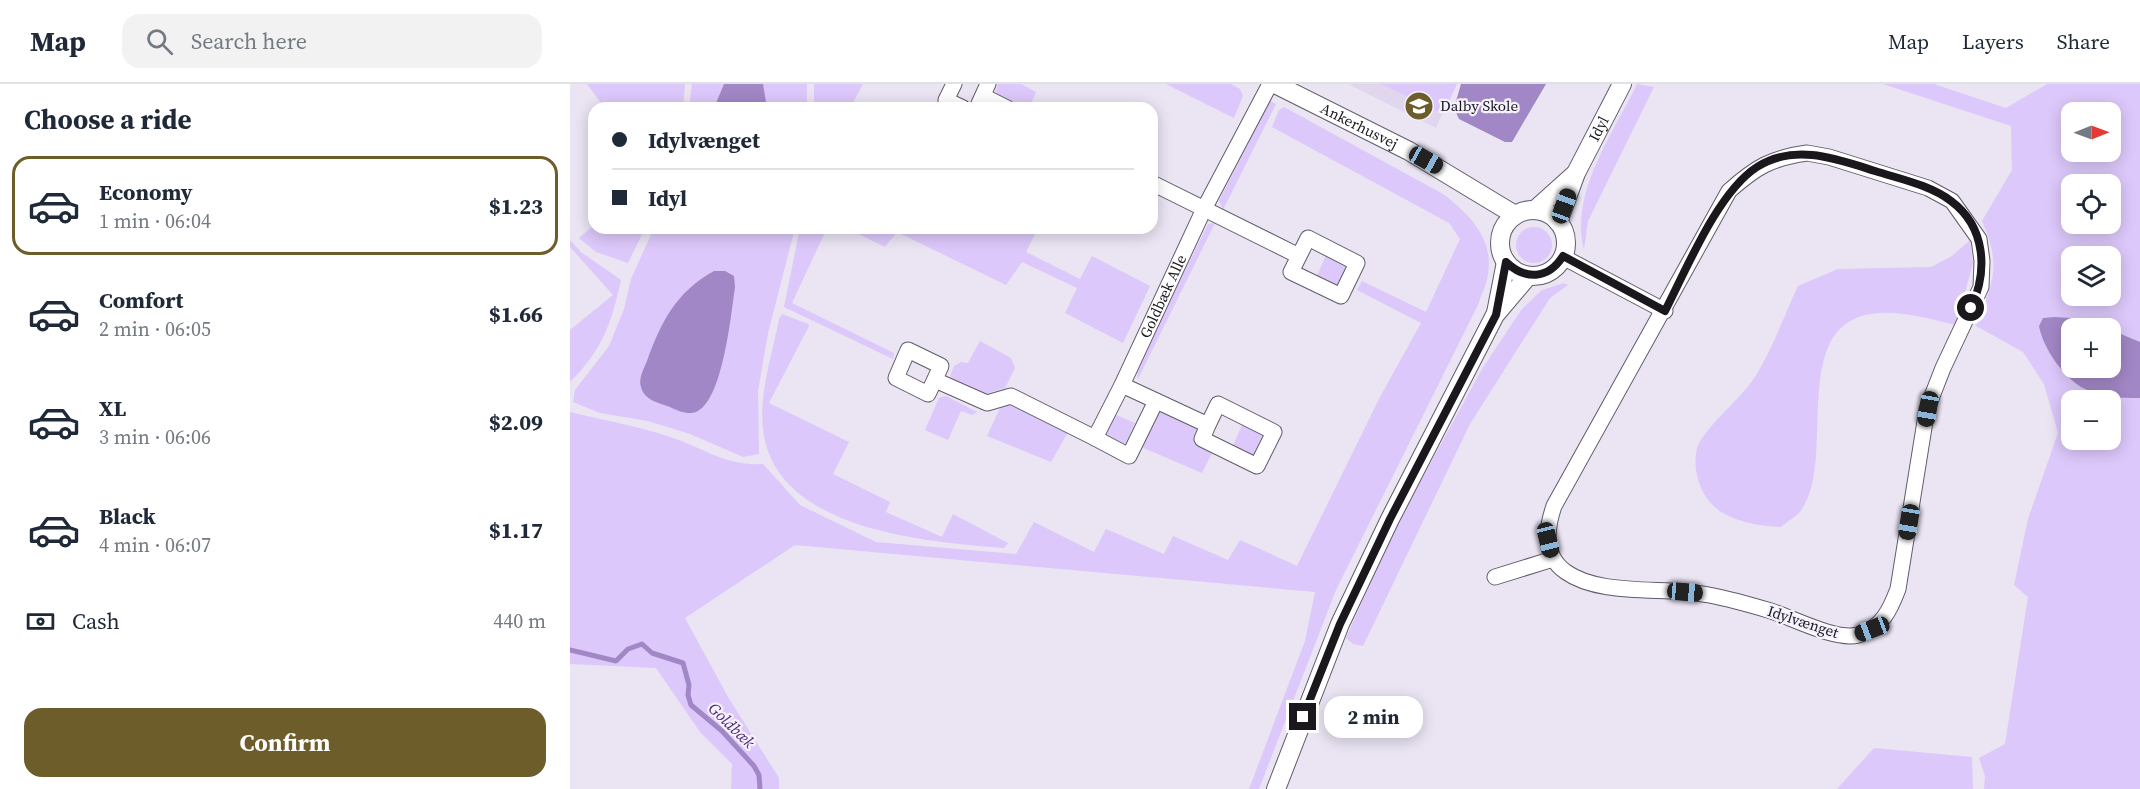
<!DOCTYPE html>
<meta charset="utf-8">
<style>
body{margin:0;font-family:"Source Serif 4",serif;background:#f2f2f3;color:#1f2937;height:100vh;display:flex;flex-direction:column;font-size:22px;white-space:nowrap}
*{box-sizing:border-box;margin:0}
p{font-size:20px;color:#747a83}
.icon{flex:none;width:33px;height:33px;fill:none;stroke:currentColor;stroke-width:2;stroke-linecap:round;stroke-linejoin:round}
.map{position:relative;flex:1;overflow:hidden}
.details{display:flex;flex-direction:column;background:#fff;width:570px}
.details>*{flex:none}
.banner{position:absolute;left:18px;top:18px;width:570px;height:132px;border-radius:18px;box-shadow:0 3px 15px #0003;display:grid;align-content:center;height:132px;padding:0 24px;background:#fff}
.needle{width:39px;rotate:89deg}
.buttons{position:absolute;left:1491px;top:18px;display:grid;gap:12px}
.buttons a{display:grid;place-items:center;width:60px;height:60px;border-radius:12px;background:#fff;box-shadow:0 3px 15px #0003;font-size:30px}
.end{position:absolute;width:27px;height:27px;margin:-14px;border:8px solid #1a171d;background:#fff;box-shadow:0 0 0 3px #fff}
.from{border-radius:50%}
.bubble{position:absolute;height:42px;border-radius:18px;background:#fff;box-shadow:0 3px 15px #0003;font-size:20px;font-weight:700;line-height:42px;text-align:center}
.car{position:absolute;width:18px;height:36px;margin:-18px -9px;border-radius:8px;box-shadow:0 0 4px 2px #0007;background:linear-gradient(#222 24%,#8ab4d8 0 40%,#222 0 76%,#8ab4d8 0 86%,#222 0)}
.banner b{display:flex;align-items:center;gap:21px;height:57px;font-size:22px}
.banner b+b{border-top:2px solid #e0e1e3}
.banner i{width:15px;height:15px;background:#1f2937}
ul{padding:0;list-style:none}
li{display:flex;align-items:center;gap:18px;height:99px;margin:0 12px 9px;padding:0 12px;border:3px solid transparent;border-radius:18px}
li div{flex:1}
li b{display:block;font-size:22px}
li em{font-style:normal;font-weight:700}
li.active{border-color:#6c5d2a}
li>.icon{width:54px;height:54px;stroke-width:1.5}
h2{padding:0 24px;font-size:27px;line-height:72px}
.pay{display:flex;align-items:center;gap:15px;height:66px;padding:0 24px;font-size:22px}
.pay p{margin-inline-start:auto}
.action{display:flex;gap:12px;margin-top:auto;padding:12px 24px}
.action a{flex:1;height:69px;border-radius:18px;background:#6c5d2a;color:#fff;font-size:24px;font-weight:700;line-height:69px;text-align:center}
header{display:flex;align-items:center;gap:36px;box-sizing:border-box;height:84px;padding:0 30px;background:#fff;border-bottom:2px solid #e0e1e3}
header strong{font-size:28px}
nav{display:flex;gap:33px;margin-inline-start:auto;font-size:21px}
.search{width:420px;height:54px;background:#f2f2f3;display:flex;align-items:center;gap:15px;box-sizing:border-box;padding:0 21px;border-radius:18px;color:#747a83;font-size:22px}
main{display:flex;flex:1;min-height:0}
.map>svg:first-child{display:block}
.built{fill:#e0d7ee}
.green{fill:#dcc8fa;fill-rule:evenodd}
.water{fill:#a187c5}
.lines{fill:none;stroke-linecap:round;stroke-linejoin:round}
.stream{stroke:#a187c5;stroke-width:5}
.minor-casing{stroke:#605b68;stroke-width:17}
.tertiary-casing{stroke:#605b68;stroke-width:20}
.minor{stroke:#fff;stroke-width:15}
.tertiary{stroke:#fff;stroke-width:18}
.route{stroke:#1a171d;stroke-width:8}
.labels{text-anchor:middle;stroke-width:4.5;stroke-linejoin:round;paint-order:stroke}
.poi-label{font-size:15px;fill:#1a171d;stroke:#f6f1fe;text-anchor:start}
.street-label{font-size:15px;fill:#1a171d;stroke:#f6f1fe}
.water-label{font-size:16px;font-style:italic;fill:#4e2974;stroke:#f6f1fe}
</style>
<header>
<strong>Map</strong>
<div class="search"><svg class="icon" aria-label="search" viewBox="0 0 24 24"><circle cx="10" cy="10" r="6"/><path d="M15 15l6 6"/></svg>Search here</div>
<nav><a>Map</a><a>Layers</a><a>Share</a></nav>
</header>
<main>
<section class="details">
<h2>Choose a ride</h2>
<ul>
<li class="active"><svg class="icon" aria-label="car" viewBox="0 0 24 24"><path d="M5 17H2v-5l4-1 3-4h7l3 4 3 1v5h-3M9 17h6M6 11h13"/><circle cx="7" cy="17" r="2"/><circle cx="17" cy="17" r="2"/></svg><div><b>Economy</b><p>1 min · 06:04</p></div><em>$1.23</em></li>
<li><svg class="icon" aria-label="car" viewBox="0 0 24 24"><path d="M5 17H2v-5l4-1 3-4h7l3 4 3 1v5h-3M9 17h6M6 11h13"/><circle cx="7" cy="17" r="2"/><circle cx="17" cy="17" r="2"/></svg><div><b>Comfort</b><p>2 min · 06:05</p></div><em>$1.66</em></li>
<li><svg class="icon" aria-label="car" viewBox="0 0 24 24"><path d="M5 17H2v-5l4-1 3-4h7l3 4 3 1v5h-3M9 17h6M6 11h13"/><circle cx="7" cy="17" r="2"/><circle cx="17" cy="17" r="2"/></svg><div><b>XL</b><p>3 min · 06:06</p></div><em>$2.09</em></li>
<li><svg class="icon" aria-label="car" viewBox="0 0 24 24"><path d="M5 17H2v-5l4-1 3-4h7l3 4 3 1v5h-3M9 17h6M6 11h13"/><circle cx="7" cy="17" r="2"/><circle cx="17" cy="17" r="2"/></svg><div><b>Black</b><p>4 min · 06:07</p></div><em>$1.17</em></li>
</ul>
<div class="pay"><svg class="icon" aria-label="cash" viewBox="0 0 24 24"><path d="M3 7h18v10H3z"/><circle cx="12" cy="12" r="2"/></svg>Cash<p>440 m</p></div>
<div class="action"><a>Confirm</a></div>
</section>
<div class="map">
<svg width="1570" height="705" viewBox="0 0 1570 705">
<rect width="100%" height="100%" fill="#eae4f3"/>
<path class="built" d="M778 0H886L866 44Z"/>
<g class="green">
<path d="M17 0H115L113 24H35Z"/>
<path d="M122 0H237V24H119Z"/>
<path d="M244 0H293L280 24H244Z"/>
<path d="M428 0H451L466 8 459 24H446L424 13Z"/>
<path d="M596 0H661L670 5 673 12 664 34Z"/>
<path d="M811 0H887L873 30Z"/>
<path d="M1067 0 1084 3 1018 137 1014 165C1000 108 1043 50 1067 0Z"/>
<path d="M1313 0H1364L1436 24 1477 0H1570V705H1414L1415 692 1409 674 1435 660 1458 513 1444 501 1458 435 1488 349 1474 300 1453 268 1406 242C1423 200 1432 181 1412 137L1442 86 1441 42ZM1502 28H1540V68H1502ZM1502 100H1540V140H1502ZM1502 172H1540V212H1502ZM1502 244H1540V284H1502ZM1502 316H1540V356H1502Z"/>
<path d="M700 17 706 20 653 126 649 117Z"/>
<path d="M714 23 873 110C899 130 924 154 918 190 917 200 911 211 908 221L766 506 689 705H679L735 557 745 508 225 461 115 534 158 613 209 694V705H161L162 680 130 648 86 584 0 580V328C33 336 67 342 100 353 135 364 154 382 193 380L230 421 306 458 446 470 464 438 524 468 536 445 594 470 603 452 658 476 670 456 727 482 810 313 851 239 787 206 792 197 856 228 890 155 879 139 702 43 709 26Z"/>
<path d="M645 139 568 295 566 287 638 140Z"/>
<path d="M24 141V144H75L58 179 26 168 9 154Z"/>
<circle cx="964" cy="161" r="18"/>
<path d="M84 144H225L198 249 188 307 189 370 173 373 120 350 78 337 30 329 3 318 5 306 39 262 54 225 61 195Z"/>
<path d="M230 144H257L222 219 324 269 323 275 214 223Z"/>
<path d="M276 144H452L465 150 456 168 510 195 522 172 580 202 553 259 495 229 507 204 452 178 436 201 327 148 315 163Z"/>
<path d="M0 156 11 168 51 196C41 240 33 265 0 298V246L43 211 0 163Z"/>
<path d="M1400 156 1403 179 1386 241C1361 235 1334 227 1309 229 1215 235 1268 373 1232 425 1228 432 1217 437 1211 443 1175 441 1138 433 1128 395 1125 385 1124 369 1129 359 1144 334 1169 317 1185 293 1203 264 1214 232 1228 202L1268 185 1361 183 1382 172Z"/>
<path d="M756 171 777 183 766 204 746 194Z"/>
<path d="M994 199 998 201 980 214 900 340 793 562 783 560 776 554 824 446 912 285 952 225 972 206Z"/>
<path d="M212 230 238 240 239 242 199 319 279 358 263 390 320 418 316 428 372 453 383 430 438 459 434 464C358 458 211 447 194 352 187 315 202 272 209 235Z"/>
<path d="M410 257 441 274 445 284 435 304 411 311 384 297 380 292 384 282 391 278 398 279Z"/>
<path d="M376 312 407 328 402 331 391 327 378 356 355 346 369 314Z"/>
<path d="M444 320 498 348 481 378 417 352 430 324Z"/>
<path d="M595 327 628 342 630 347 624 359 642 369 632 389 569 362 588 330Z"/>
<path d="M544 330 565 339 555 360 534 350Z"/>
<path d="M672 341 693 350 683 371 663 362Z"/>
<path d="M1304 664 1402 673 1403 705H1267Z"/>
</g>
<g class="water">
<path d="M154 0H193L197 24H144Z"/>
<path d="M891 0H976L942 58H935L889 35 884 24Z"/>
<path d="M144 187H155L164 192 165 203C161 230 153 317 126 328 118 331 108 327 100 323 89 319 74 316 71 303 68 295 74 284 77 277 91 238 106 208 144 187Z"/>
<path d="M1485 233 1513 235 1537 244H1502V284H1540L1541 246 1570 258V314C1552 314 1531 314 1515 305 1494 295 1473 264 1469 242L1473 234Z"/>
</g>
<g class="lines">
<path class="stream" d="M0 566 46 577 58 565 72 560 82 569 113 579 119 601 118 611 121 621 152 647 184 682 189 691 190 705"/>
<g class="minor-casing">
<g id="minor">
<path d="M384 0 376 16 393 24"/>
<path d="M413 12 437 24"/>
<path d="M407 24 418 0"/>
<path d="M1237 69 1259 73 1358 104 1382 117 1409 155 1412 177 1411 203 1373 284 1357 325 1328 505C1320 526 1312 544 1288 551 1266 557 1223 534 1201 527 1181 521 1160 515 1139 511 1097 502 1031 513 996 488 973 472 976 445 984 422L1159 107C1186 83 1201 74 1237 69Z"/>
<path d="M582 99 729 172 738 154 787 179 771 212 721 188 729 172"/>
<path d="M993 173 1095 227"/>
<path d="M338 266 371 282 358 310 326 294Z"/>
<path id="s1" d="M365 296 417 319 441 312 525 354 552 301 634 125 700 0"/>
<path d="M552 301 638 341 632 355 687 382 704 348 648 320 638 341"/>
<path d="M525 354 559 372 586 317"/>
<path d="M925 493 983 475"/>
</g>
</g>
<g class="tertiary-casing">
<g id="tertiary">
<path id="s2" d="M705 0 839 67 945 131"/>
<path d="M965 126 1004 91"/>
<circle cx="963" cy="159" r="33"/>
<path id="s3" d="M988 138 1006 89 1052 0"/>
<path d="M926 229 936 178"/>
<path d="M706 705 770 540 820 435 925 231 958 192"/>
</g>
</g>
<use href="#minor" class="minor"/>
<use href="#tertiary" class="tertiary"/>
</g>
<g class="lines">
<path class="route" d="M733 633 770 540 820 435 926 231 936 178C955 196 978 196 993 172L1095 227C1117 184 1148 108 1187 83 1225 59 1267 75 1305 87 1330 95 1360 101 1381 117 1416 143 1418 187 1401 224"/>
</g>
<defs>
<g id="school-disc" transform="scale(1.5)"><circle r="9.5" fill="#6c5d2a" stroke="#f6f1fe"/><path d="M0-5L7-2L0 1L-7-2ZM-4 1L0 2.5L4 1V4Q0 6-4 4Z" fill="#fff"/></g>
</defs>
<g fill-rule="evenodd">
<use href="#school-disc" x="849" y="22"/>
</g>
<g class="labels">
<g class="poi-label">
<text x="870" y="27">Dalby Skole</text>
</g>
<g class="street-label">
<text dy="5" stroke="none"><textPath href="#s2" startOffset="94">Ankerhusvej</textPath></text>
<text dy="5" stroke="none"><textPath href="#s3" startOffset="102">Idyl</textPath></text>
<text dy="5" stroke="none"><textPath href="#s1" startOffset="333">Goldbæk Alle</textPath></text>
<text transform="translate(1233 538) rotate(18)" y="5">Idylvænget</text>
</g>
<g class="water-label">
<text transform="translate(162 641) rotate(44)" y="6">Goldbæk</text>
</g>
</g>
</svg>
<div class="buttons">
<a><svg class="needle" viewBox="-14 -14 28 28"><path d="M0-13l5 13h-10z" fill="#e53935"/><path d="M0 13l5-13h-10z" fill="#747a83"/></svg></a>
<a><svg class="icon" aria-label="locate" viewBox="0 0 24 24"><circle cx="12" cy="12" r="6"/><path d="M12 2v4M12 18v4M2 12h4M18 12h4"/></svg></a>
<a><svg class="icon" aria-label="layers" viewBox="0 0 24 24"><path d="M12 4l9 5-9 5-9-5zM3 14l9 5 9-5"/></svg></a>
<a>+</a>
<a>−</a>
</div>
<i class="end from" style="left:1401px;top:224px"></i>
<i class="end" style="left:733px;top:633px"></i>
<div class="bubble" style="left:754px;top:612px;width:99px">2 min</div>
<i class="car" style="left:856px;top:76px;rotate:119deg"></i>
<i class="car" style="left:994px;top:122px;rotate:20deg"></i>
<i class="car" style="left:1358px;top:325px;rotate:190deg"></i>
<i class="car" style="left:1339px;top:438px;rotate:189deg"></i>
<i class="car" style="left:978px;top:456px;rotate:166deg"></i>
<i class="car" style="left:1115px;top:508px;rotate:95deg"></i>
<i class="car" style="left:1302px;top:545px;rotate:249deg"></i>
<div class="banner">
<b><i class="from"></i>Idylvænget</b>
<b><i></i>Idyl</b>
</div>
</div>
</main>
